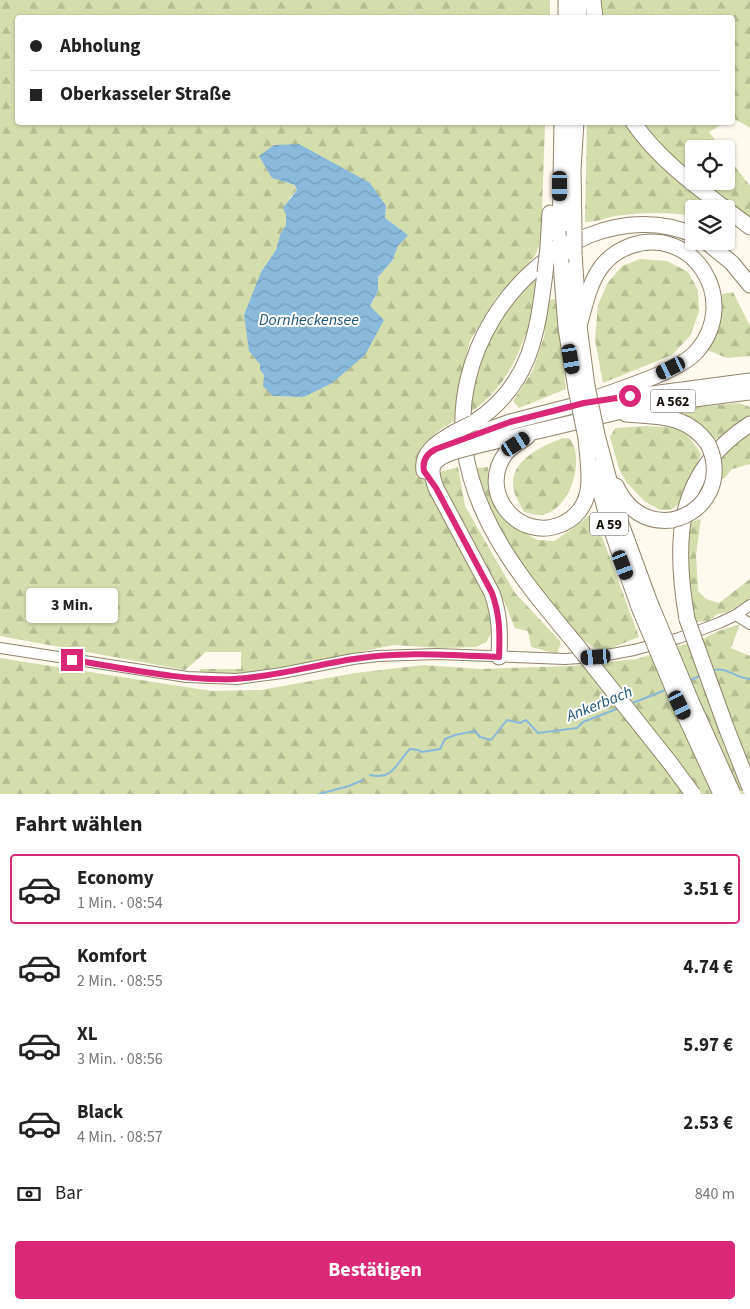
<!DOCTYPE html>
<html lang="de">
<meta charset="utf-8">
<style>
body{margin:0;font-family:"Source Sans 3",sans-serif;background:#f2f2f2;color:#222;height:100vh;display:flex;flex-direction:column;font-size:19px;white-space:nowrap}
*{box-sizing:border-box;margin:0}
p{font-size:16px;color:#767676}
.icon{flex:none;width:28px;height:28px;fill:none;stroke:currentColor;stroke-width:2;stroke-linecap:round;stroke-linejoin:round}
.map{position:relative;height:794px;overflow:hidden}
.details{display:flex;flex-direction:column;background:#fff;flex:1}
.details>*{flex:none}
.banner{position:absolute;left:15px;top:15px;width:720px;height:110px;border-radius:5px;box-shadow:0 1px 4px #0004;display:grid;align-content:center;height:110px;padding:0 15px;background:#fff}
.tools{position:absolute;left:685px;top:140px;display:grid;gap:10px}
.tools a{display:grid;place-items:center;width:50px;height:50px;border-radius:5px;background:#fff;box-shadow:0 1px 4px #0004;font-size:25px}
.end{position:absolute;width:22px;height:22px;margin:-11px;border:6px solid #db2777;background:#fff;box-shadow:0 0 0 2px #fff}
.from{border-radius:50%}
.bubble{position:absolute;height:35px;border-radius:5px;background:#fff;box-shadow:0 1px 4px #0004;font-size:16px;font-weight:700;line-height:35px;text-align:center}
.car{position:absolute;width:15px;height:30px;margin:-15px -8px;border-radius:6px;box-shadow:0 0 4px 1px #0007;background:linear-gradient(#222 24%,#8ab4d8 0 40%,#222 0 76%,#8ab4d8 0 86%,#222 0)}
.banner b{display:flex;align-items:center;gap:18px;height:48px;font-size:19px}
.banner b+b{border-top:1px solid #e0e0e0}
.banner i{width:12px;height:12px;background:#222}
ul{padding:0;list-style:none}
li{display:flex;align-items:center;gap:15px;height:70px;margin:0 10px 8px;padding:0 5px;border:2px solid transparent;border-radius:5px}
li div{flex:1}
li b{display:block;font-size:19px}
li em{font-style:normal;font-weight:700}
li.selected{border-color:#db2777}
li>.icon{width:45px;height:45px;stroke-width:1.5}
h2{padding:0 15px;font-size:22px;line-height:60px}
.pay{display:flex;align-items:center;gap:12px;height:55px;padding:0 15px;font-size:19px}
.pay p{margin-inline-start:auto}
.cta{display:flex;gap:10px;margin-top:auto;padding:10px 15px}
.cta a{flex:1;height:58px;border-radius:5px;background:#db2777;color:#fff;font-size:20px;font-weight:700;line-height:58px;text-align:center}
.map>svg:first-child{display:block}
.forest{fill:url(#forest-firs);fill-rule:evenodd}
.water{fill:url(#water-waves)}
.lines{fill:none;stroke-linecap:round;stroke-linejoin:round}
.stream{stroke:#89b9db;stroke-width:2}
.minor-casing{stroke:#908369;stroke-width:12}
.highway-casing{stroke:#908369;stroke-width:17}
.minor{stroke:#fff;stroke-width:10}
.highway{stroke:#fff;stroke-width:15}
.highway-bridge-casing{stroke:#908369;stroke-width:17;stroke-linecap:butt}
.highway-bridge{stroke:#fff;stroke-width:15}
.route{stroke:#db2777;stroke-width:6}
.labels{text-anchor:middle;stroke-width:4;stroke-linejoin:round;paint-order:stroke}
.shield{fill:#fff;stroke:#595650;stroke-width:1}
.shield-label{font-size:14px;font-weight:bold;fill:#120e05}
.water-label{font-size:16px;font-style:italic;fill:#1c5477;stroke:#fff}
</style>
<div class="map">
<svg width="750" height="794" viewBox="0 0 750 794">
<defs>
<pattern id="forest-firs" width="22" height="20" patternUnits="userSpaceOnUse" patternTransform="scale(1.25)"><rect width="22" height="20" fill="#d4dead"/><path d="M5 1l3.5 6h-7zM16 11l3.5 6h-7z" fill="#b5bd93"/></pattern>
<pattern id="water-waves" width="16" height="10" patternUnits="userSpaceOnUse" patternTransform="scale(1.25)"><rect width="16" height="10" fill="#89b9db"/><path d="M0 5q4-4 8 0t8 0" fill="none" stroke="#759eba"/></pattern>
</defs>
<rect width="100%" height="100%" fill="#fff9ee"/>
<g class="forest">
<path d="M0 0H550V18H18V122L545 123 541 240 535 256 495 299 470 341 463 369 454 421 438 431 422 446 416 462 429 488 482 586 494 617 492 632 486 642 476 647 440 648 394 645 285 667 240 674 200 673V669H241V652H206L185 670 0 636ZM272 178 386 206 385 218 407 235 398 246 392 261 378 277V291L370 306 365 355 304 397 273 396 264 375 260 370 261 272 276 250 280 235 286 225V215L290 197 297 190 295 185Z"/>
<path d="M601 0H750V128L733 118 732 18 602 17Z"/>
<path d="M587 123H626L715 209H694V216C668 212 641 212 616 216 605 218 597 222 585 222Z"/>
<path d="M640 123H724L709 132 722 149H694V175L673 158Z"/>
<path d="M726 155 750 186V218L702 181H726Z"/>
<path d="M640 259 667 261 688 272 698 290 699 312 690 336 672 355 603 383 595 340 598 305 607 284 622 266Z"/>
<path d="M536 279C535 292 534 306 531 318 520 355 503 392 469 413L476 370 493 323 529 284Z"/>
<path d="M733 292 750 326V356L727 358 705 349C719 331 722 317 722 294Z"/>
<path d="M555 299 566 389 519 408 513 401 532 372 544 337 548 300Z"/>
<path d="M739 403 750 407V418L714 440 678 414 685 408Z"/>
<path d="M645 426C679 428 681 423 701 454L682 501 671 510H660L644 501 627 483 619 469 610 437 615 428Z"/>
<path d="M750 434V464L732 469 725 478 721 479 722 453 733 443Z"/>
<path d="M563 438 570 439C571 442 574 446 575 449 580 473 568 508 543 515 538 516 530 513 524 512 521 506 517 500 515 494 504 463 540 447 563 438Z"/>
<path d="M458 467 465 506 515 593 561 642 557 654 531 647 528 631 515 628 506 606 437 473Z"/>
<path d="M488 467V478L493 495 519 529 537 540 554 541 572 529 593 512 639 637 601 652 580 638 533 582 509 545 493 515 476 468Z"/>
<path d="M701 519 696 555 698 591 706 599 719 603 750 579V598L728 612 718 614 708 621 696 622 688 601 685 549 691 522Z"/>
<path d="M740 624 731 648 750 656V794H0V658L212 691 261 690 355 673 424 665 480 669 572 666 637 659 700 640 719 631Z"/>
</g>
<path class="water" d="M299 144 370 183 386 206 385 218 408 235 398 246 392 261 378 277V291L370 306 384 320 365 355 332 383 304 397 273 396 263 386 264 375 260 370V364L249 351 244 315 261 272 276 250 280 235 286 225V215L283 208 297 190 295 185 272 178 259 156 274 145Z"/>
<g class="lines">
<g class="stream">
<path d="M711 671C726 665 736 679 750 679"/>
<path d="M688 681 700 676"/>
<path d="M630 704 668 689"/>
<path d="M370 775C393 781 397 762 410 749L418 750 422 752 440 749 445 739 455 735 475 731 480 737 491 740 507 720 520 723 526 720 538 733 577 728 583 722 619 708"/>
<path d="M319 794 349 786 363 780"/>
</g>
<g class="minor-casing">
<g id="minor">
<path d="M736 615 750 624"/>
<path d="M0 648 187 677 237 679 282 673 353 659 378 656 437 654 565 659 596 657 634 650 679 638 719 623 736 615 750 605"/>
</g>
</g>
<g class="highway-casing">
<g id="highway">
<path d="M593 0 595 18"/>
<path d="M566 18V0"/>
<path d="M579 18V0"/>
<path d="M633 122C662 165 710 196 750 227"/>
<path d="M574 231 573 169 576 122"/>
<path d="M560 240 562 122"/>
<path d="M705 241 732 263 750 285"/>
<path d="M548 247 550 213"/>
<path d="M574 254 579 326 587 386"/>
<path d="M561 263 566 328 576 389"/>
<path d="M579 326C585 305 589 283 602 266 609 257 619 250 630 246 693 224 741 300 697 351 678 373 614 390 584 403"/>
<path d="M626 414C659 417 687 414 708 444"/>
<path d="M473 423C530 386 537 336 545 273"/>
<path d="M474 435 510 422 584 403 750 381"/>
<path d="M597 435 620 521 650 603"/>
<path d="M527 437C520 442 512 446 506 453 476 492 520 545 564 523 575 518 584 507 587 495 592 479 587 455 586 438"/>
<path d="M475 446 647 405 750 392"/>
<path d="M456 451C433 459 427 464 436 488L492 593C500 616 500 632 499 657"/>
<path d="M594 468 609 523 639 607"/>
<path d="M424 471C421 451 441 440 455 432"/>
<path d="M616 486C627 509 645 523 672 520"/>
<path d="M687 619C673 539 676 472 750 424"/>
<path d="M575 643C526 584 474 524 464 444 454 356 509 268 590 235 623 222 661 220 694 235"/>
</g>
</g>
<use href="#minor" class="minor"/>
<use href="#highway" class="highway"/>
<g class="highway-bridge-casing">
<g id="highway-bridge">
<path d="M574 231V254"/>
<path d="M560 240 561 263"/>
<path d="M545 273 548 247"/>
<path d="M587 386 597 435"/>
<path d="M576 389 586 438"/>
<path d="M455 432 473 423"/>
<path d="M456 451 475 446"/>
<path d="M672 520C708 512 724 477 708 444"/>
<path d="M650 603 691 701 733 794"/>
<path d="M639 607 680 705 721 794"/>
<path d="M687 619 726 727 750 788"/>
<path d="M575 643 671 764 693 794"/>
</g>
</g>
<use href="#highway-bridge" class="highway-bridge"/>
</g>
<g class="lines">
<path class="route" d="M72 660C125 668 180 681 234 679 275 677 314 665 354 659 402 651 450 655 499 657 500 632 500 616 492 593L436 488 424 471C422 461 426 454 436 449L510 422 584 403 630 396"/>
</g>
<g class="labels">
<g class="shield">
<rect x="650.5" y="389.5" width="45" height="23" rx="4"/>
<rect x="590" y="512.5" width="38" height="23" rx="4"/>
</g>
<g class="shield-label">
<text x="673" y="406">A 562</text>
<text x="609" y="529">A 59</text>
</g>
<g class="water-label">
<text x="309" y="325">Dornheckensee</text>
<text transform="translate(599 703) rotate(-22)" y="6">Ankerbach</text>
</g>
</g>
</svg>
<div class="tools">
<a><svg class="icon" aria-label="locate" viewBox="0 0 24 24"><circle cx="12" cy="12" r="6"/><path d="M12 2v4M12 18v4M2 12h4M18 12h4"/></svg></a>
<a><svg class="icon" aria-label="layers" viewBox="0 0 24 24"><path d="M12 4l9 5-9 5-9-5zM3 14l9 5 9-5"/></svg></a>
</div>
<i class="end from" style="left:630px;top:396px"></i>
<i class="end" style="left:72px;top:660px"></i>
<div class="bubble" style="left:26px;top:588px;width:92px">3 Min.</div>
<i class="car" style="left:560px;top:186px;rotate:180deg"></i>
<i class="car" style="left:571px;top:359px;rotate:170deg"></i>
<i class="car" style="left:671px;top:368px;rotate:244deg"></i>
<i class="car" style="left:516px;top:444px;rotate:57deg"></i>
<i class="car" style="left:623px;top:565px;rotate:159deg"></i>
<i class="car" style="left:596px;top:657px;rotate:266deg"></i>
<i class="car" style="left:680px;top:705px;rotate:154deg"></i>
<div class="banner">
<b><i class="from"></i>Abholung</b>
<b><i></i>Oberkasseler Straße</b>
</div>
</div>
<section class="details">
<h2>Fahrt wählen</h2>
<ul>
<li class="selected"><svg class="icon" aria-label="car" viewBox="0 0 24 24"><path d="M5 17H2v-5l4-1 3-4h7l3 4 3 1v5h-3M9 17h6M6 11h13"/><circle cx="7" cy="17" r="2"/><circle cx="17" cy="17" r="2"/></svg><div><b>Economy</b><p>1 Min. · 08:54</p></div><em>3.51 €</em></li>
<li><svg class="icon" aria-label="car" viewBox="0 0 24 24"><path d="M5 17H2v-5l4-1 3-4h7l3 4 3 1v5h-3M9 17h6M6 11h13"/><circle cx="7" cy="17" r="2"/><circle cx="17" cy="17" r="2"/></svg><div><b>Komfort</b><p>2 Min. · 08:55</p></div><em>4.74 €</em></li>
<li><svg class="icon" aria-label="car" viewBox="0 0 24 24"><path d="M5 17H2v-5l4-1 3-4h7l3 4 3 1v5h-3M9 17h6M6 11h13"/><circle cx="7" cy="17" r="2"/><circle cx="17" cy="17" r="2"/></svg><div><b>XL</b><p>3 Min. · 08:56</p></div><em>5.97 €</em></li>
<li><svg class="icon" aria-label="car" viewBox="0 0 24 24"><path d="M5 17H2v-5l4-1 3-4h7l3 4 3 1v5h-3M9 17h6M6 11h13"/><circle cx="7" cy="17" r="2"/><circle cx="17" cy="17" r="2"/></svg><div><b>Black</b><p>4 Min. · 08:57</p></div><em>2.53 €</em></li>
</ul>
<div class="pay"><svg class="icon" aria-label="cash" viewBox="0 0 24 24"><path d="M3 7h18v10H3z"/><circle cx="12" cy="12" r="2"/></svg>Bar<p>840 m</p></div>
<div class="cta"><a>Bestätigen</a></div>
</section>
